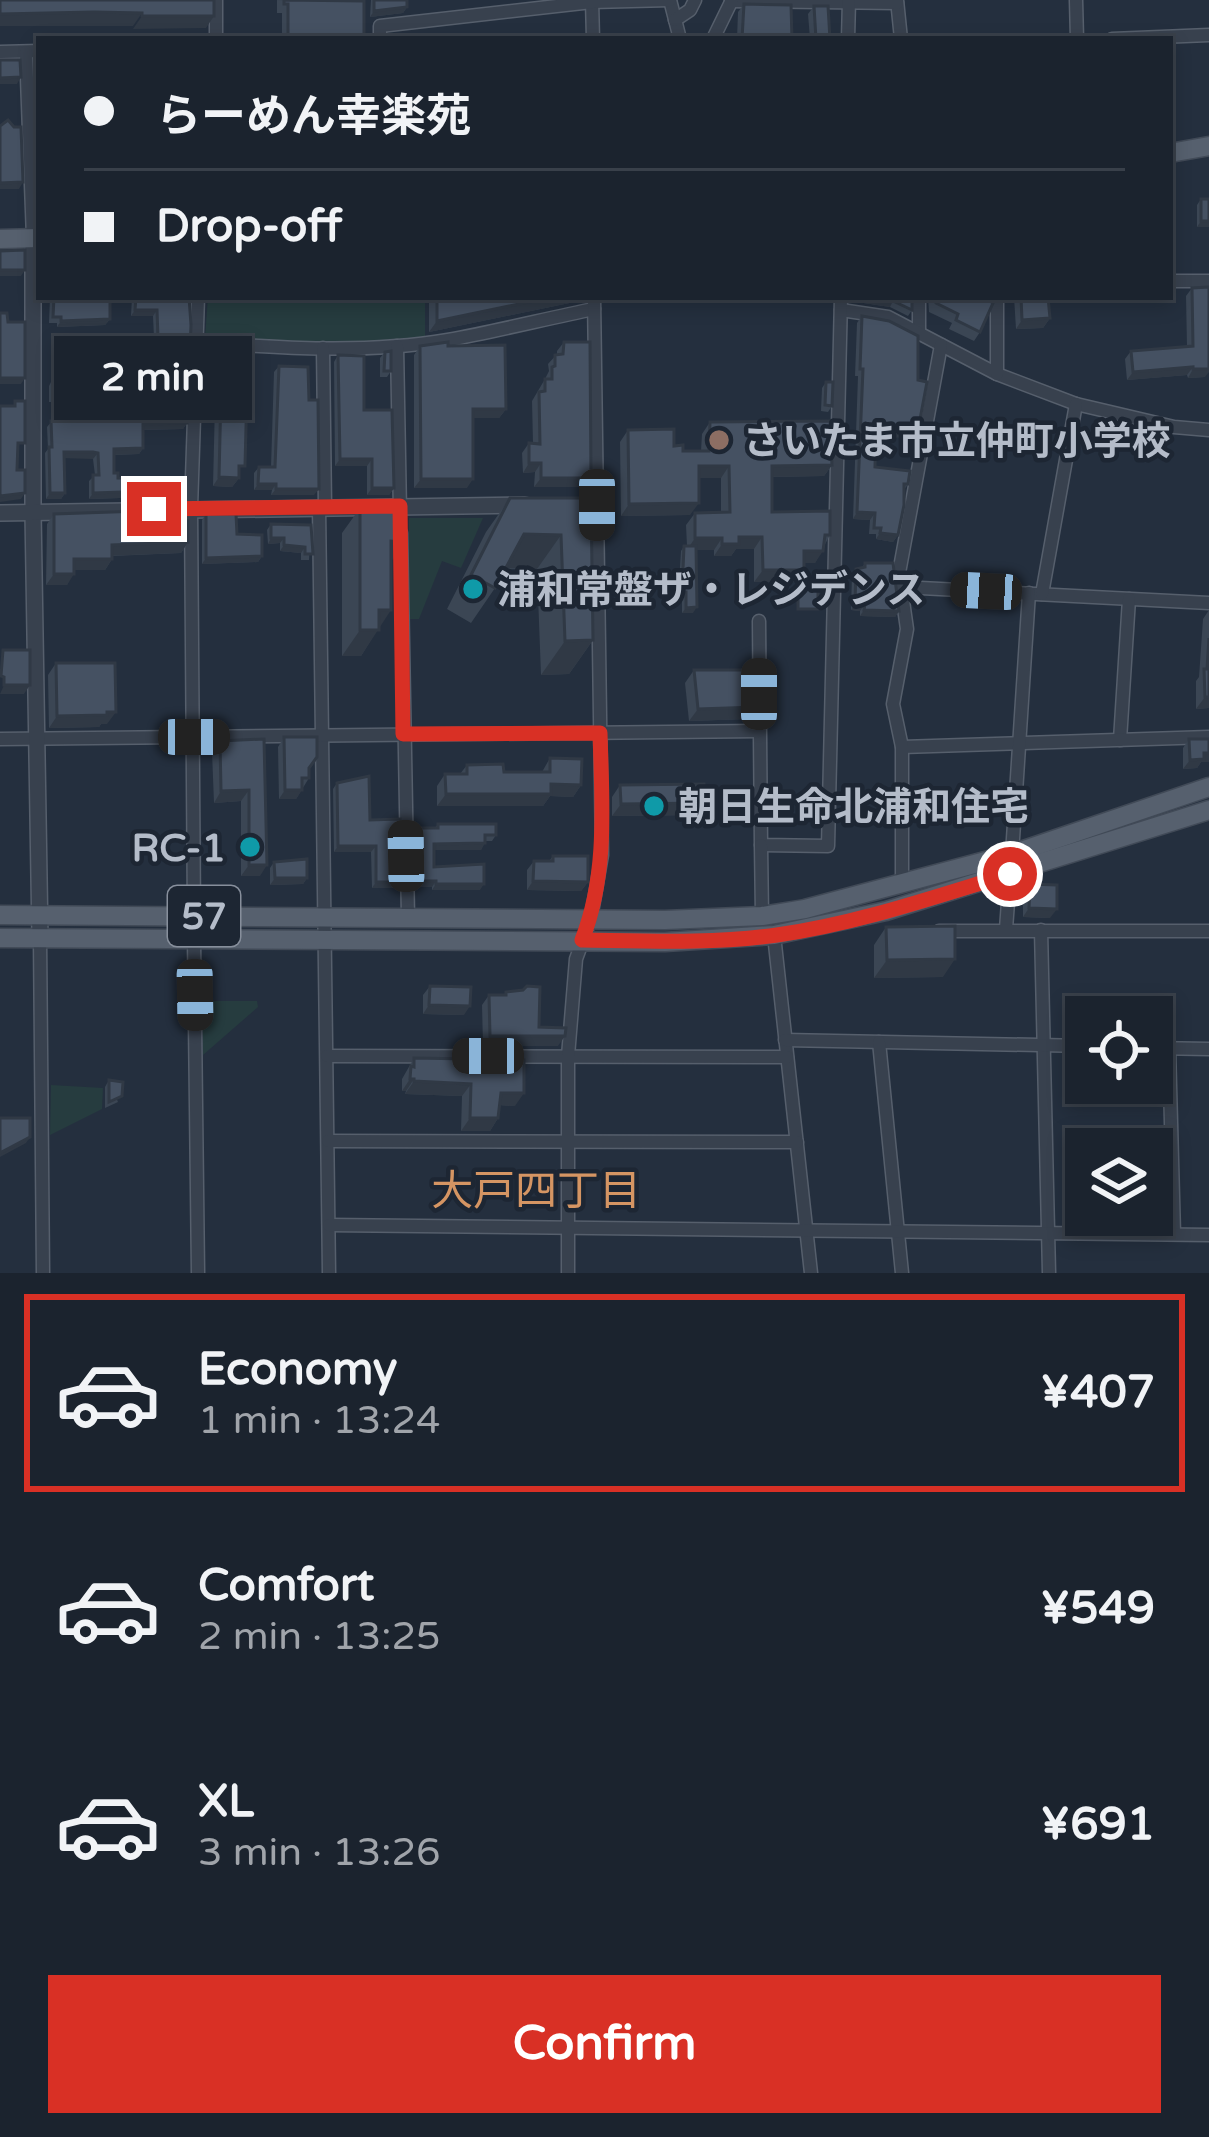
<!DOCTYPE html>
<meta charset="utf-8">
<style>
body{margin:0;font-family:"Varela Round","Noto Sans JP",sans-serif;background:#282f3a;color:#f1f3f6;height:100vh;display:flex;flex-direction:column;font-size:45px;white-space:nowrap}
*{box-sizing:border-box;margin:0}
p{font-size:39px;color:#a0a4aa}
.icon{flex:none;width:66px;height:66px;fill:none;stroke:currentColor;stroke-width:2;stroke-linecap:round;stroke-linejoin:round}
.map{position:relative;height:1273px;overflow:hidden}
.drawer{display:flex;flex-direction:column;background:#1b232e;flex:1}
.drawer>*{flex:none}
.top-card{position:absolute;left:36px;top:36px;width:1137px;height:264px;border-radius:0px;box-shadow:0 6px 18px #0003,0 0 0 3px #39404a;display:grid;align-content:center;height:264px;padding:0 48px;background:#1b232e}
.buttons{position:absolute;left:1065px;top:996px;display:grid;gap:24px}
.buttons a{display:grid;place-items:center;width:108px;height:108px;border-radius:0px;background:#1b232e;box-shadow:0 6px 18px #0003,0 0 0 3px #39404a;font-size:60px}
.end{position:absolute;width:54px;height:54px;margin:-27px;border:15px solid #d93025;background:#fff;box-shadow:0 0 0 6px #fff}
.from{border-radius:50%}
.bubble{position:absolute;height:84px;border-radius:0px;background:#1b232e;box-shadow:0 6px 18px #0003,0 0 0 3px #39404a;font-size:39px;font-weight:700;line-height:84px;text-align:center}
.car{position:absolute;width:36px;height:72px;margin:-36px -18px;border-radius:15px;box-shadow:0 0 9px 3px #0007;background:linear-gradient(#222 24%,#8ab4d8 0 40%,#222 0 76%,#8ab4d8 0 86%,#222 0)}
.top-card b{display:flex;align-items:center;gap:42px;height:114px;font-size:45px}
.top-card b+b{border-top:3px solid #39404a}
.top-card i{width:30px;height:30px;background:#f1f3f6}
ul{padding:21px 0 0;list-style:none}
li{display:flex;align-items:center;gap:36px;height:198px;margin:0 24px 18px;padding:0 24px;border:6px solid transparent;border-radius:0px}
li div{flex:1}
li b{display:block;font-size:45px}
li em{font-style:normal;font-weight:700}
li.active{border-color:#d93025}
li>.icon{width:108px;height:108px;stroke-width:1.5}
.button{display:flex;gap:24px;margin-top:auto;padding:24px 48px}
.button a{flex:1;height:138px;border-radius:0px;background:#d93025;color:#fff;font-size:48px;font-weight:700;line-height:138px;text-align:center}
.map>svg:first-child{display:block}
.green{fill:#263c3f}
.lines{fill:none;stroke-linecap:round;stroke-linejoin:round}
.minor-casing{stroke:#565f6c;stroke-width:15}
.tertiary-casing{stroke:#565f6c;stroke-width:18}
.primary-casing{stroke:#414a57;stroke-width:21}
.minor{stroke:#38414e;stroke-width:12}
.tertiary{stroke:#38414e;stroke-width:15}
.primary{stroke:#56606e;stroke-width:18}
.wall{fill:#3b4654}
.shaded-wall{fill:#303945}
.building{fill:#455162;stroke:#303945;stroke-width:3}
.route{stroke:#d93025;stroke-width:15}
.education-dot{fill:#8d6e63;stroke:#1d2633;stroke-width:4.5}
.culture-dot{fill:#0f9aa8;stroke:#1d2633;stroke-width:4.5}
.labels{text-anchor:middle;stroke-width:9;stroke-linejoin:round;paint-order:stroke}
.shield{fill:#1d2633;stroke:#878f9c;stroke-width:3}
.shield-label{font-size:36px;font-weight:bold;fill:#b4bcc9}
.poi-label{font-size:39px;font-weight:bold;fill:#b4bcc9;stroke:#1d2633;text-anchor:start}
.neighbourhood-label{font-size:42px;fill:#d59563;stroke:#1d2633}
</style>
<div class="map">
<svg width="1209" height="1273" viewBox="0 0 1209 1273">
<rect width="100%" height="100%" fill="#242f3e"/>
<g class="green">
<path d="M208 297H425V337C353 346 278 345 205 338Z"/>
<path d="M409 518H483L461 568 442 561 419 619H408Z"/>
<path d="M202 1001H257L258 1007 203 1055Z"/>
<path d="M51 1085 103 1088 102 1109 50 1135Z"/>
</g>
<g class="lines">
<g class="minor-casing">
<g id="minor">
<path d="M592 0 593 39"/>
<path d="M670 0 680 39"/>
<path d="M897 0 901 39"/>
<path d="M1076 0 1077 39"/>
<path d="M731 1 897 3"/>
<path d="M675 20 690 10 695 0"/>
<path d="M216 39V0"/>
<path d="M380 39V26L592 2 670 0"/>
<path d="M713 39 732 0"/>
<path d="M848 39 849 0"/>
<path d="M1112 39 1209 35"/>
<path d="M0 52 39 51"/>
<path d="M26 52 33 238"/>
<path d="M1170 281H1209"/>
<path d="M919 297V332"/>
<path d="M841 310 888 317 997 374 1076 404 1174 427 1209 430"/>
<path d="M197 342C280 348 365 354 448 340 497 331 545 319 594 309"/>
<path d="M397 346 400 512"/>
<path d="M323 348 325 507"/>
<path d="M997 374V297"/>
<path d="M319 507 329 1273"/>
<path d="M401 533 408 917"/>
<path d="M901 587 1209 603"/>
<path d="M1042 594 1076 404"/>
<path d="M759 621 761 845 828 846 841 297"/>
<path d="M0 739 759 731"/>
<path d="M1120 740 1129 599"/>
<path d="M902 747 1209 737"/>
<path d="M761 845 762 916"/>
<path d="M1012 854 1029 593"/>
<path d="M902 885V747L893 704 907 629 899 573 941 345"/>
<path d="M194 916 191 508 198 297"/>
<path d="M1006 929 1010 875"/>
<path d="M1041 930 1049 1273"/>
<path d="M939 931H1209"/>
<path d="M774 935 811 1273"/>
<path d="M40 938 43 1273"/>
<path d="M194 939 198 1273"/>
<path d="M785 1040 1086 1046"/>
<path d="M879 1042 902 1273"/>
<path d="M1152 1048 1209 1049"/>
<path d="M1169 1048 1174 1234"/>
<path d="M327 1056 787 1057"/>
<path d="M328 1141 797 1142"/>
<path d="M329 1225 1209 1235"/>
<path d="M568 1273V1056L576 959 591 918 602 855 594 297"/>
</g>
</g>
<g class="tertiary-casing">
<g id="tertiary">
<path d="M33 238V512L40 938"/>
<path d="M0 513 525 505"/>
</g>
</g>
<g class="primary-casing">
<g id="primary">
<path d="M1170 153 1209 146"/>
<path d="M0 239 39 238"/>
<path d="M0 915 665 920 762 916 805 909 1012 854 1209 787"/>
<path d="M0 938 665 942 774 935 886 911 1209 810"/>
</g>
</g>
<use href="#minor" class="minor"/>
<use href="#tertiary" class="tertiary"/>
<use href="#primary" class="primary"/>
</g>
<g class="wall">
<path d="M277 0 364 1V37L376 39H282V13H277Z"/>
<path d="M371 0H407V7L403 13 370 17Z"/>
<path d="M744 4 792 39H737L738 12Z"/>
<path d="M814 6 830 39H810L808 14Z"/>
<path d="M39 59V118L37 62Z"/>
<path d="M1201 199 1209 227H1197V205Z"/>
<path d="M1192 288 1205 377 1188 378 1187 375 1127 380 1125 359 1131 351 1187 347 1186 296Z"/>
<path d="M50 297H102L110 319 105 325 57 327V323H49Z"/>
<path d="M132 297H189L187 423 183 429 143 430V448L139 454 114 455V473L118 478 181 496 89 499V481L95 475 93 459 88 458H64L65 493 61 499H46L45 453 48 449 47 427 52 421 53 402H49V386L51 382 54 352 58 346 82 362H120V351L124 345 141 343 145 338H154L153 316H131Z"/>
<path d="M429 297H586L584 300 429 332Z"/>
<path d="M857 297H912V310L908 316 890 307 857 302Z"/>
<path d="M928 297H983L980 332 974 341 949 329 952 323 929 312Z"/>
<path d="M1014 297H1048L1050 318 1043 328 1016 329Z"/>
<path d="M862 316 913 437 898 434 893 442 876 437 875 467 908 484 904 490 898 535 893 542 876 539V534H869L870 520 853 519 858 376H855L857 323Z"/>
<path d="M564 342 585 487H534L535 472 523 473 522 453 529 443 533 444 532 401 545 379 549 371 548 364 557 354V351Z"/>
<path d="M420 346H448L506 409 499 418H473L467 488H414V355Z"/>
<path d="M222 352 239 478 232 487 213 486 216 361Z"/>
<path d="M385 352 391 371 387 377H380V358Z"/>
<path d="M338 355 364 410 394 488 389 495H367V466H335L334 362Z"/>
<path d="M279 366 309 400 314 495H271L272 490H254V473L259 467H271L274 372Z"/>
<path d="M826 382 832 406 828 412 821 411 822 388Z"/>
<path d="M710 422 832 465 824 476 772 477V512L830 535 815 563H804L796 582H754V549H736L731 556H714V550H696L693 613H682V598H678L681 551 684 546H687L686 525 695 513 721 512V478H699L690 515 621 516 620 442 628 430 674 446 683 451H701L702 434Z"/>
<path d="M510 498H591L593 640 569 674 541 675 537 569H506L495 588 471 623 447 609 486 532Z"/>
<path d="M360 508 405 542 391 561 379 627 361 656H342V533Z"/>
<path d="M54 514 170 521 188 542 181 553 112 556V559L105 570H74L67 585H46L47 524Z"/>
<path d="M206 514 237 534 262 556 258 562 202 564V520Z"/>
<path d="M271 524 311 525 309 560H301V553L280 551V543L268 544 267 530Z"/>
<path d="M865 563 899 611 895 617 860 616V611L851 610 852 575 856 569 862 568Z"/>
<path d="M1209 610V708L1196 709V681L1199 677 1203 619Z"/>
<path d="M56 663 107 724H101L99 727 49 728 48 675Z"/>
<path d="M694 670 749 719 689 721 685 683Z"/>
<path d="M284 737 309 768V778L296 799H279L278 747Z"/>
<path d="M1189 739H1209V762H1201L1197 768 1183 769V748Z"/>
<path d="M220 741 264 808 260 876H241V801L214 803 212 752Z"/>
<path d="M550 758 581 785 573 797 550 796 543 806H437V786L445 774H460L467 765 504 772H542Z"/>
<path d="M337 783 370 820 397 888H372L371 852H334L333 789Z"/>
<path d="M620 785 696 815 612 816V797Z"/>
<path d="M438 824 496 835 492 841H485L481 850H434V867L480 890H432V887H418L417 834 421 828H435Z"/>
<path d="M553 856 588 882 581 891 527 890V870L534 861H549Z"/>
<path d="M274 862 307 878 303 884 270 885V868Z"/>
<path d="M1030 884 1050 918 1023 917V894Z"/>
<path d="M886 927 943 977 874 978V945Z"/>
<path d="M430 986 464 1015 423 1014V995Z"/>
<path d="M506 992 558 1046H483L482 1005 489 995H504Z"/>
<path d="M414 1058 515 1106 500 1105 498 1118 490 1131H461L462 1096 405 1094 406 1091H402V1079Z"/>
<path d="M109 1080 118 1102 105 1108V1087Z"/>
</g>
<g class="shaded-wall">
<path d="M407 7 403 13 370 17 374 11Z"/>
<path d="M94 12 142 13 133 26H0V14Z"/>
<path d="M142 16H214L206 28 133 29Z"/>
<path d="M21 77 17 84H0V78Z"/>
<path d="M23 182 19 189H0V183Z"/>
<path d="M1201 221H1209V227H1197Z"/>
<path d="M0 270H25L21 276H0Z"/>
<path d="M553 297H586L584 300 429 332 437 321Z"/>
<path d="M861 297H867L893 301 890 307 857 302Z"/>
<path d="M135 310H157L153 316H131Z"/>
<path d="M1050 318 1043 328 1016 329 1022 320Z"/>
<path d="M110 319 105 325 57 327 61 321Z"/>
<path d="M1193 367 1187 375 1127 380 1133 372Z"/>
<path d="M1193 369H1209V372L1205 377 1188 378Z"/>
<path d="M0 378H25L21 384H0Z"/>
<path d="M473 409H506L499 418H466Z"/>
<path d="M187 423 183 429 139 430 143 424Z"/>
<path d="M900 427 918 430 913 437 896 434Z"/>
<path d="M876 429 898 436 893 442 872 436Z"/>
<path d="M143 448 139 454 110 455 114 449Z"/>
<path d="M64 452H93L98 453 93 459 60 458Z"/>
<path d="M340 459H372L367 466H335Z"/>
<path d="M529 463H541L535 472 523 473Z"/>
<path d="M832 465 824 476 763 477 772 466Z"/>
<path d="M699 466H729L721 478H690Z"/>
<path d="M219 477 239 478 232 487 213 486Z"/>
<path d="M541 478H591L585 487H534Z"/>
<path d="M421 479H473L467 488H414Z"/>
<path d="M258 484H276L272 490H254Z"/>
<path d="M372 488H394L389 495H367Z"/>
<path d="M276 489H319L314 495H271Z"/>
<path d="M185 490 181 496 89 499 93 493Z"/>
<path d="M25 493 21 499 0 502V496Z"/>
<path d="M50 493H65L61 499H46Z"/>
<path d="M699 503 690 515 621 516 629 504Z"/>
<path d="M857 512 875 513 870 520 853 519Z"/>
<path d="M880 533 898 535 893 542 876 539Z"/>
<path d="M524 534 561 535 537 569 500 568Z"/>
<path d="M739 537H762L754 549H736L731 556H714L722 544Z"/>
<path d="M271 538H284L280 543 268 544Z"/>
<path d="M695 538H722L714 550H687Z"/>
<path d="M391 541 405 542 387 567Z"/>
<path d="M188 542 181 553 105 556 112 545Z"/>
<path d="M284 545 305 547 301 553 280 551Z"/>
<path d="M804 551H823L815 563H795Z"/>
<path d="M262 556 258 562 202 564 206 558Z"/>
<path d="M74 559H112L105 570H66Z"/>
<path d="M763 570H804L796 582H754Z"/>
<path d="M54 574H74L67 585H46Z"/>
<path d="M855 604H865L860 611 851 610Z"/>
<path d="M697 607 693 613H682L686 608Z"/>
<path d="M379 610H391L361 656H342L360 630Z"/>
<path d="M864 610 899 611 895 617 860 616Z"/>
<path d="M593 640 569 674 541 675 565 641Z"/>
<path d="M4 685H30L24 694H0Z"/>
<path d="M1205 697H1209V708L1196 709Z"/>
<path d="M758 707 749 719 689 721 698 709Z"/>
<path d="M116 712 107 724H101L99 727 49 728 57 716Z"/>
<path d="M1204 753H1209V762H1201L1197 768 1183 769 1190 760Z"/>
<path d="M551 784 581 785 573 797 550 796 543 806H437L446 794Z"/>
<path d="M249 790 241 801 214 803 221 791Z"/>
<path d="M285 790H302L296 799H279Z"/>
<path d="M705 803 696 815 612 816 621 804Z"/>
<path d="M485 843 481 850H429L434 844Z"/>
<path d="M338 846H376L371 852H334Z"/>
<path d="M249 865H267L260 876H241Z"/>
<path d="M275 878H307L303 884 270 885Z"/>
<path d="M422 881H436L432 887H418Z"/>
<path d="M533 881 588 882 581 891 527 890Z"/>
<path d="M376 882H401L397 888H372Z"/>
<path d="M436 884H484L480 890H432Z"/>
<path d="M1029 908 1057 909 1050 918 1023 917Z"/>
<path d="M955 959 943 977 874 978 887 960Z"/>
<path d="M429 1005 470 1006 464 1015 423 1014Z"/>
<path d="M490 1036H565L558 1046H483Z"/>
<path d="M410 1079H414L406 1091H402Z"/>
<path d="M414 1081 471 1084 462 1096 405 1094Z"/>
<path d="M501 1093H524L515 1106 492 1105Z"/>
<path d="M470 1118H498L490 1131H461Z"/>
<path d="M30 1137 26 1143 0 1157V1153Z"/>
</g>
<g class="building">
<path d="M0 0H214V16H142V13L94 12 0 14Z"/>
<path d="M284 0 364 1V37H375L376 39H288V4H284Z"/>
<path d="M374 0H407V7L374 11Z"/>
<path d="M744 4 791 5 792 39H742Z"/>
<path d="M814 6H828L830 39H816Z"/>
<path d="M532 35V39H408V36Z"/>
<path d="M0 60H20L21 77 0 78Z"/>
<path d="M8 120 14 127H21L23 182 0 183V126Z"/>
<rect x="1201" y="199" width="8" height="22"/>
<path d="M25 250V270H0V251Z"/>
<path d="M1209 287V369H1193V367L1133 372 1131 351 1193 346 1192 288Z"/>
<path d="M54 297H102L103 299H110V319L61 321V317H53Z"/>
<path d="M136 297H189L191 325 187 423 143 424V448L114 449V473H118V478L185 479V490L93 493V475H99L98 453 93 452H64L65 493H50L49 447H52L51 421H55L57 396H53V380L55 379 56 359H59L58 346H81L82 362H125L124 345 145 343V338H158L157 310H135Z"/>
<path d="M437 297H553L437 321Z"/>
<path d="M867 297H912V310L893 301Z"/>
<path d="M935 297H983L993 303 980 332 956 320 958 314 936 303Z"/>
<path d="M1021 297H1048L1050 318 1022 320Z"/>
<path d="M0 313H7L8 322H25V378H0Z"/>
<path d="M862 316 889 321 918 336V380L927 382 918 430 900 427 898 436 876 429 875 467 910 471 908 484H904V505L898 535 880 533 881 528H874L875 513 857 512 863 369H860Z"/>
<path d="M448 342V346L505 345 506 409H473V479H421L420 346Z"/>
<path d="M564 342H590L591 478H541V463H529V443L540 444 539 392 545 391V379H552V367L555 366V355L563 354Z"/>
<path d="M391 351V371H384L385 352Z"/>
<path d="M222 352H248L245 466H239V478L219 477Z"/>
<path d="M338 355 364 356V410H392L394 488H372V459H340Z"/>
<path d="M279 366 308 367 309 400H318L319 489H276V484H258L259 467H275Z"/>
<path d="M826 382H833L832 406 825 405Z"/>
<path d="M15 401H25V443H18L17 470H25V493L0 496V406H15Z"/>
<path d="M830 421 832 465 772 466V512L830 511V535H825L823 551H804V570H763L762 537H739V544H722V538H695V513L730 512 729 466H699V503L629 504 628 430 674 429V446L683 445V451H709L710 422Z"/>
<path d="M510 498H591L593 640 565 641 561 535 524 534 495 588 471 575Z"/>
<path d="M360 508H405V542L391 541V610H379V630H360Z"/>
<path d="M170 510V521H188V542L112 545V559H74V574H54V514Z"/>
<path d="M206 514H236L237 534 262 535V556L206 558Z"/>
<path d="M271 524 311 525 313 554H305V547L284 545V538H271Z"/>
<path d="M684 546H696L697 607 686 608V592H682Z"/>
<path d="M865 563H893L899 611 864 610 865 604H855L856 569 865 567Z"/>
<path d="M798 588 818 589V609H798Z"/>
<path d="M1209 638V697H1205L1204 669H1207Z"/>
<path d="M3 650H30V685H4V677L1 676Z"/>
<path d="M56 663H115L116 712H107V715L57 716Z"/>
<path d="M694 670H756L758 707 698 709Z"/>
<path d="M284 737H317V757L309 768V778H302V790H285Z"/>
<path d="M264 739 267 865H249V790L221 791 220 741Z"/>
<path d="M1189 739H1209V753H1204V759L1190 760Z"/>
<path d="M550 758 582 759 581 785 551 784V794H446L445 774H467V765L503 764 504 772H550Z"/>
<path d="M369 776 370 820 400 819 401 882H376V846H338L337 783Z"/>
<path d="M704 784 705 803 621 804 620 785Z"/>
<path d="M438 824H496V835H485V843L434 844V867L484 864V884H436V881H422L421 828H438Z"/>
<path d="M553 856H588V882L533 881 534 861H553Z"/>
<path d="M307 859V878H275L274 862Z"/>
<path d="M1030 884 1057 885V909L1029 908Z"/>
<path d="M955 926V959L887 960 886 927Z"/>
<path d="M430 986 471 987 470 1006 429 1005Z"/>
<path d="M527 986 540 987 539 1027 566 1028 565 1036H490L489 995H506V992L523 990Z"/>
<path d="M414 1058 524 1060V1093H501L498 1118H470L471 1084 414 1081V1079H410L411 1066 414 1067Z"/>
<path d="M109 1080 123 1082 122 1096 109 1102Z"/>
<path d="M0 1118H30V1137L0 1153Z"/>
</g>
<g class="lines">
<path class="route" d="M154 509 400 506 403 734 600 733C602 803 608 874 582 940 647 941 712 944 777 935 856 924 934 897 1010 874"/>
</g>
<circle class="education-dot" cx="719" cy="440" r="12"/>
<g class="culture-dot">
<circle cx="473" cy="589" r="12"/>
<circle cx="654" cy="806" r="12"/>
<circle cx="250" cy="847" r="12"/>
</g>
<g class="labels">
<rect class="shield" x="168" y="886" width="72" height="60" rx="9"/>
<g class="shield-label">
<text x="204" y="929">57</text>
</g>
<g class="poi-label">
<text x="743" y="454">さいたま市立仲町小学校</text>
<text x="497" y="603">浦和常盤ザ・レジデンス</text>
<text x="678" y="820">朝日生命北浦和住宅</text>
<text x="226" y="861" text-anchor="end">RC-1</text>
</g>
<g class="neighbourhood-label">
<text x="536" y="1205">大戸四丁目</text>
</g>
</g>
</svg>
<div class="buttons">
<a><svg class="icon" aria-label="locate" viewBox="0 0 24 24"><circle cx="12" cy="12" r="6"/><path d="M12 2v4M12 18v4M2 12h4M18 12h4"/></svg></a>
<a><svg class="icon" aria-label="layers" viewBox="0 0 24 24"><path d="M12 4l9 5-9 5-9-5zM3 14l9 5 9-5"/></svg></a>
</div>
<i class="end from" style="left:1010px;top:874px"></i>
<i class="end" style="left:154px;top:509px"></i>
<div class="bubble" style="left:54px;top:336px;width:198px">2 min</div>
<i class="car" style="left:597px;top:505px;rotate:180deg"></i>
<i class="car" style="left:986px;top:591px;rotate:273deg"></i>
<i class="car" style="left:759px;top:694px;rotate:0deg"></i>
<i class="car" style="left:194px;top:737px;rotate:90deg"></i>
<i class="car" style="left:406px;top:856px;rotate:359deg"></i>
<i class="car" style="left:195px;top:995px;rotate:179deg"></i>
<i class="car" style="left:488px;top:1056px;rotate:270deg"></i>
<div class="top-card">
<b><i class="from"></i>らーめん幸楽苑</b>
<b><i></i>Drop-off</b>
</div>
</div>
<section class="drawer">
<ul>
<li class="active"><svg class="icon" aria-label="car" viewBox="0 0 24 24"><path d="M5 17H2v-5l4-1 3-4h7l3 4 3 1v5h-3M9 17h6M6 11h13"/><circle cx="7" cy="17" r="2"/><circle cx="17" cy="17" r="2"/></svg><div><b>Economy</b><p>1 min · 13:24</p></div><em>¥407</em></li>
<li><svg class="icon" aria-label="car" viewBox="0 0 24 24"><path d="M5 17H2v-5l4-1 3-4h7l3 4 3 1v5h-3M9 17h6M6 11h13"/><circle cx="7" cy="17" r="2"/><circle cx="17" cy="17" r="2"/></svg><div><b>Comfort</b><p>2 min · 13:25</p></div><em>¥549</em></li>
<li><svg class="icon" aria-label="car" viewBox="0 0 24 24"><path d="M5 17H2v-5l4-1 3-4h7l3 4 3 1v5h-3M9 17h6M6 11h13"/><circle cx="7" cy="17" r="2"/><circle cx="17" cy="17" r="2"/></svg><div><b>XL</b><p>3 min · 13:26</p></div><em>¥691</em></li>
</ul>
<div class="button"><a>Confirm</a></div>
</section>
